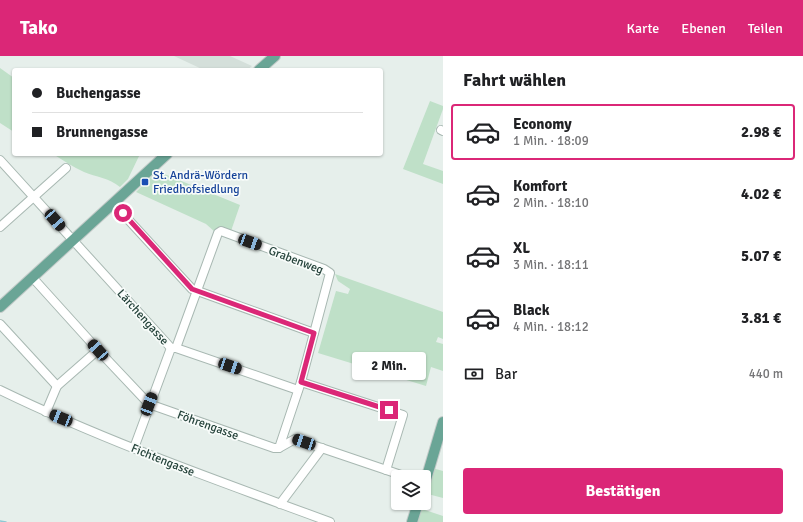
<!DOCTYPE html>
<html lang="de">
<meta charset="utf-8">
<style>
body{margin:0;font-family:Signika,sans-serif;background:#f2f2f2;color:#202124;height:100vh;display:flex;flex-direction:column;font-size:15px;white-space:nowrap}
*{box-sizing:border-box;margin:0}
p{font-size:13px;color:#757577}
.icon{flex:none;width:22px;height:22px;fill:none;stroke:currentColor;stroke-width:2;stroke-linecap:round;stroke-linejoin:round}
.map{position:relative;flex:1;overflow:hidden}
.sheet{display:flex;flex-direction:column;background:#fff;width:360px}
.sheet>*{flex:none}
.hud{position:absolute;left:12px;top:12px;width:371px;height:88px;border-radius:4px;box-shadow:0 1px 3px #0004;display:grid;align-content:center;height:88px;padding:0 20px;background:#fff}
.controls{position:absolute;left:391px;top:414px;display:grid;gap:8px}
.controls a{display:grid;place-items:center;width:40px;height:40px;border-radius:4px;background:#fff;box-shadow:0 1px 3px #0004;font-size:20px}
.end{position:absolute;width:18px;height:18px;margin:-9px;border:5px solid #db2777;background:#fff;box-shadow:0 0 0 2px #fff}
.from{border-radius:50%}
.bubble{position:absolute;height:28px;border-radius:4px;background:#fff;box-shadow:0 1px 3px #0004;font-size:13px;font-weight:700;line-height:28px;text-align:center}
.car{position:absolute;width:12px;height:24px;margin:-12px -6px;border-radius:5px;box-shadow:0 0 3px 1px #0007;background:linear-gradient(#222 24%,#8ab4d8 0 40%,#222 0 76%,#8ab4d8 0 86%,#222 0)}
.hud b{display:flex;align-items:center;gap:14px;height:38px;font-size:15px}
.hud b+b{border-top:1px solid #e0e0e0}
.hud i{width:10px;height:10px;background:#202124}
ul{padding:0;list-style:none}
li{display:flex;align-items:center;gap:12px;height:56px;margin:0 8px 6px;padding:0 12px;border:2px solid transparent;border-radius:4px}
li div{flex:1}
li b{display:block;font-size:15px}
li em{font-style:normal;font-weight:700}
li.current{border-color:#db2777}
li>.icon{width:36px;height:36px;stroke-width:1.5}
h2{padding:0 20px;font-size:18px;line-height:48px}
.pay{display:flex;align-items:center;gap:10px;height:44px;padding:0 20px;font-size:15px}
.pay p{margin-inline-start:auto}
.primary-button{display:flex;gap:8px;margin-top:auto;padding:8px 20px}
.primary-button a{flex:1;height:46px;border-radius:4px;background:#db2777;color:#fff;font-size:16px;font-weight:700;line-height:46px;text-align:center}
header{display:flex;align-items:center;gap:24px;box-sizing:border-box;height:56px;padding:0 20px;background:#db2777;color:#fff}
header strong{font-size:19px}
nav{display:flex;gap:22px;margin-inline-start:auto;font-size:14px}
main{display:flex;flex:1;min-height:0}
.map>svg:first-child{display:block}
.built{fill:#d4dfda}
.green{fill:#bfe0c8}
.lines{fill:none;stroke-linecap:round;stroke-linejoin:round}
.stream{stroke:#8ec9d4;stroke-width:1.5}
.minor-casing{stroke:#a8b8b2;stroke-width:10}
.major-casing{stroke:#c2cac8;stroke-width:12}
.minor{stroke:#fff;stroke-width:8}
.major{stroke:#6aa596;stroke-width:10}
.route{stroke:#db2777;stroke-width:5}
.transit-dot{fill:#1a4fb4;stroke:#f7fbf9;stroke-width:1.5}
.labels{text-anchor:middle;stroke-width:3.5;stroke-linejoin:round;paint-order:stroke}
.transit-label{font-size:12px;fill:#164399;stroke:#f7fbf9;text-anchor:start}
.street-label{font-size:12px;fill:#24423a;stroke:#f7fbf9}
</style>
<header>
<strong>Tako</strong>
<nav><a>Karte</a><a>Ebenen</a><a>Teilen</a></nav>
</header>
<main>
<div class="map">
<svg width="443" height="466" viewBox="0 0 443 466">
<rect width="100%" height="100%" fill="#e6efeb"/>
<path class="built" d="M174 0H230L252 10 247 14H204Z"/>
<g class="green">
<path d="M0 12 14 22V76L0 67Z"/>
<path d="M430 45 443 50V53L423 108 443 115V128L403 113Z"/>
<path d="M53 98H140L128 123 120 131C109 122 96 121 84 116 73 111 63 104 53 98Z"/>
<path d="M157 115 240 149 231 175 219 171 215 176 206 168 136 136Z"/>
<path d="M335 218 443 256V283L438 281 436 286 443 288V315L431 311 426 330 318 297 336 235 348 238 350 233 338 225Z"/>
<path d="M432 412 443 415V442L424 437Z"/>
<path d="M419 452 443 460V466H415Z"/>
</g>
<g class="lines">
<path class="stream" d="M0 465 6 466"/>
<g class="minor-casing">
<g id="minor">
<path d="M441 74 443 75"/>
<path d="M0 104 171 292H176L298 334"/>
<path d="M113 147 192 233 314 277"/>
<path d="M0 171 66 112"/>
<path d="M32 221 98 294 149 348 274 392H279L295 383 407 421"/>
<path d="M0 268 57 330"/>
<path d="M176 292 218 177 221 175 324 213 330 217 301 326 279 392"/>
<path d="M301 326 403 359 386 414"/>
<path d="M0 334C107 386 219 425 330 466"/>
<path d="M46 356 57 330 98 294"/>
<path d="M134 392 171 292"/>
<path d="M280 448 322 392"/>
</g>
</g>
<g class="major-casing">
<g id="major">
<path d="M259 14 275 0"/>
<path d="M0 251 167 98"/>
<path d="M424 430 443 366"/>
<path d="M412 466 418 447"/>
</g>
</g>
<use href="#minor" class="minor"/>
<use href="#major" class="major"/>
</g>
<g class="lines">
<path class="route" d="M123 157 192 233 314 277 301 326 389 354"/>
</g>
<rect class="transit-dot" x="141" y="122" width="8" height="8" rx="2"/>
<g class="labels">
<g class="transit-label">
<text x="153" y="123">St. Andrä-Wördern<tspan x="153" dy="14">Friedhofsiedlung</tspan></text>
</g>
<g class="street-label">
<text transform="translate(296 204) rotate(21)" y="4">Grabenweg</text>
<text transform="translate(143 261) rotate(48)" y="4">Lärchengasse</text>
<text transform="translate(208 369) rotate(20)" y="4">Föhrengasse</text>
<text transform="translate(163 404) rotate(22)" y="4">Fichtengasse</text>
</g>
</g>
</svg>
<div class="controls">
<a><svg class="icon" aria-label="layers" viewBox="0 0 24 24"><path d="M12 4l9 5-9 5-9-5zM3 14l9 5 9-5"/></svg></a>
</div>
<i class="end from" style="left:123px;top:157px"></i>
<i class="end" style="left:389px;top:354px"></i>
<div class="bubble" style="left:352px;top:296px;width:74px">2 Min.</div>
<i class="car" style="left:55px;top:164px;rotate:139deg"></i>
<i class="car" style="left:250px;top:186px;rotate:110deg"></i>
<i class="car" style="left:98px;top:294px;rotate:318deg"></i>
<i class="car" style="left:230px;top:310px;rotate:109deg"></i>
<i class="car" style="left:149px;top:348px;rotate:21deg"></i>
<i class="car" style="left:61px;top:362px;rotate:292deg"></i>
<i class="car" style="left:304px;top:386px;rotate:289deg"></i>
<div class="hud">
<b><i class="from"></i>Buchengasse</b>
<b><i></i>Brunnengasse</b>
</div>
</div>
<section class="sheet">
<h2>Fahrt wählen</h2>
<ul>
<li class="current"><svg class="icon" aria-label="car" viewBox="0 0 24 24"><path d="M5 17H2v-5l4-1 3-4h7l3 4 3 1v5h-3M9 17h6M6 11h13"/><circle cx="7" cy="17" r="2"/><circle cx="17" cy="17" r="2"/></svg><div><b>Economy</b><p>1 Min. · 18:09</p></div><em>2.98 €</em></li>
<li><svg class="icon" aria-label="car" viewBox="0 0 24 24"><path d="M5 17H2v-5l4-1 3-4h7l3 4 3 1v5h-3M9 17h6M6 11h13"/><circle cx="7" cy="17" r="2"/><circle cx="17" cy="17" r="2"/></svg><div><b>Komfort</b><p>2 Min. · 18:10</p></div><em>4.02 €</em></li>
<li><svg class="icon" aria-label="car" viewBox="0 0 24 24"><path d="M5 17H2v-5l4-1 3-4h7l3 4 3 1v5h-3M9 17h6M6 11h13"/><circle cx="7" cy="17" r="2"/><circle cx="17" cy="17" r="2"/></svg><div><b>XL</b><p>3 Min. · 18:11</p></div><em>5.07 €</em></li>
<li><svg class="icon" aria-label="car" viewBox="0 0 24 24"><path d="M5 17H2v-5l4-1 3-4h7l3 4 3 1v5h-3M9 17h6M6 11h13"/><circle cx="7" cy="17" r="2"/><circle cx="17" cy="17" r="2"/></svg><div><b>Black</b><p>4 Min. · 18:12</p></div><em>3.81 €</em></li>
</ul>
<div class="pay"><svg class="icon" aria-label="cash" viewBox="0 0 24 24"><path d="M3 7h18v10H3z"/><circle cx="12" cy="12" r="2"/></svg>Bar<p>440 m</p></div>
<div class="primary-button"><a>Bestätigen</a></div>
</section>
</main>
